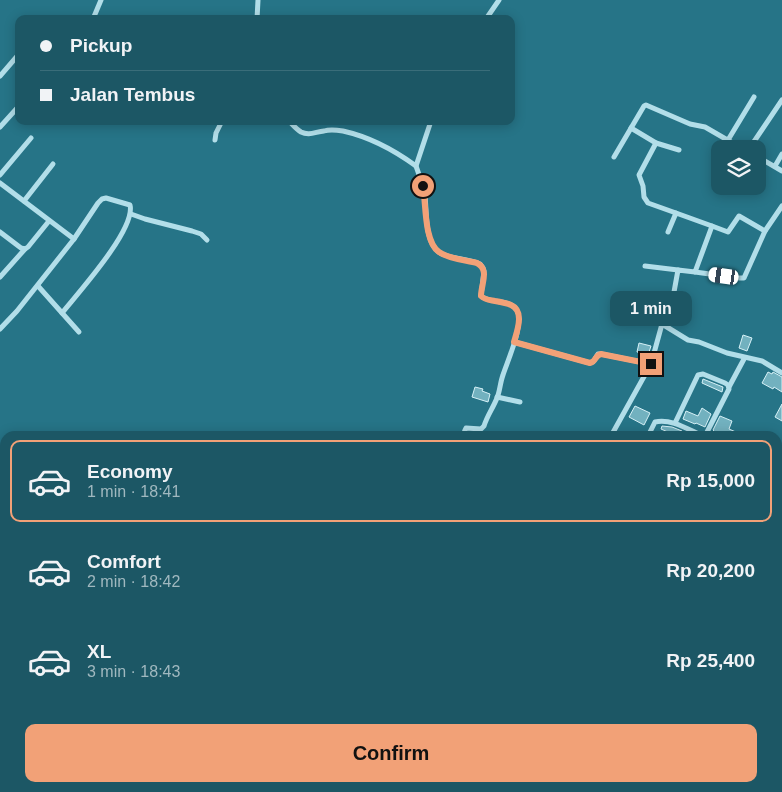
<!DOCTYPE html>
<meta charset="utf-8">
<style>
body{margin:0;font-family:Arial,sans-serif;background:#255d6b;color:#f1f3f6;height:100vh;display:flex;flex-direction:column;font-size:19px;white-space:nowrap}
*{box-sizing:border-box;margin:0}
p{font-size:16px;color:#a0b8bf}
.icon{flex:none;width:28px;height:28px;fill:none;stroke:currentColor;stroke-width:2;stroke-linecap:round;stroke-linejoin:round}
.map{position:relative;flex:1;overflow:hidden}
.details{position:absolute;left:0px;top:431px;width:782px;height:361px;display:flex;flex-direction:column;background:#1c5765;border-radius:15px 15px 0 0;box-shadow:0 2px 12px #0003}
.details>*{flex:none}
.top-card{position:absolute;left:15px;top:15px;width:500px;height:110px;border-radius:10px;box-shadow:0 2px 12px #0003;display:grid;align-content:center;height:110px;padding:0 25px;background:#1c5765}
.controls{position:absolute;left:711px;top:140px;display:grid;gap:10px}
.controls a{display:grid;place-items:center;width:55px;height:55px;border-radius:10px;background:#1c5765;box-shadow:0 2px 12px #0003;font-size:25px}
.end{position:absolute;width:22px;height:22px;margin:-11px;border:6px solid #f2a177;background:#111;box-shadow:0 0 0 2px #111}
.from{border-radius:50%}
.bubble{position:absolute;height:35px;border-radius:10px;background:#1c5765;box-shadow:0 2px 12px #0003;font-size:16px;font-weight:800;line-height:35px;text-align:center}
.car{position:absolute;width:15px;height:30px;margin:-15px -8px;border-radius:6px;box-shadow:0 0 4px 1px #0007;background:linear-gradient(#fff 24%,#345 0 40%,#fff 0 76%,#345 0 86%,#fff 0)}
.top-card b{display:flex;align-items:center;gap:18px;height:48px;font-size:19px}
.top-card b+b{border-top:1px solid #3a6d79}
.top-card i{width:12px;height:12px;background:#f1f3f6}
ul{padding:9px 0 0;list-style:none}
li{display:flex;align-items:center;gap:15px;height:82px;margin:0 10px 8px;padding:0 15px;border:2px solid transparent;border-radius:10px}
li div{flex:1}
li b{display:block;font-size:19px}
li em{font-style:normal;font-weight:800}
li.selected{border-color:#f2a177}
li>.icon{width:45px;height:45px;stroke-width:1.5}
.cta{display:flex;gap:10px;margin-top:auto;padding:10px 25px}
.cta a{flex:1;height:58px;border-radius:10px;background:#f2a177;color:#111;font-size:20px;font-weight:800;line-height:58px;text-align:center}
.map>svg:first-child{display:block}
.building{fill:#72b1bf;stroke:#d6f1f7}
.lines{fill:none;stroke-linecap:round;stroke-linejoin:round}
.path{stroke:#b2dee9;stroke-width:1;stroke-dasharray:2.5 4;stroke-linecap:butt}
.minor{stroke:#b2dee9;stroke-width:5}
.tertiary{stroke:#b2dee9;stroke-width:9}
.secondary{stroke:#dcf2f7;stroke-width:10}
.route{stroke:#f2a177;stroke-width:6}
</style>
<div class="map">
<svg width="782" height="792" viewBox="0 0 782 792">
<rect width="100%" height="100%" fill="#267487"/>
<g class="building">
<path d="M743 335 752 338 747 351 739 348Z"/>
<path d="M639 343 651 346 648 355 637 352Z"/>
<path d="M768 372 772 374 773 372 782 377V392L774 387 773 389 762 383Z"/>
<path d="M703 379 723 387 722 392 702 383Z"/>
<path d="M475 387 483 389 482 391 490 394 488 402 472 397Z"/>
<path d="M782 404V421L775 417Z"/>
<path d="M635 406 650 413 644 425 629 417Z"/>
<path d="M702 408 711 414 705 427 696 423 695 424 683 419 686 411 698 416Z"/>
<path d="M720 416 732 421 729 429 745 436H723L714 433V431L713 430Z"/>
<path d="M662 426 672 427 682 431 679 436H677L661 429Z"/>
</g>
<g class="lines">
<path class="path" d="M537 792 539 788"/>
<g class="minor">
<path d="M93 19 101 0"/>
<path d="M257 19 258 0"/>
<path d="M486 19 499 0"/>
<path d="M0 76 19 54"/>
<path d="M289 121C293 125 296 129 301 132 309 136 315 132 324 131 330 129 337 130 343 131 370 137 394 150 416 166L431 121"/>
<path d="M0 127 19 106"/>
<path d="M631 128 656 143 679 150"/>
<path d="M215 140 216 133 222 121"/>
<path d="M728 140 754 97"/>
<path d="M656 143 639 175 643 186 644 197 648 203 676 213"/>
<path d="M749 149 782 100"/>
<path d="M614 157 644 106 646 105 690 124 705 127 743 149"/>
<path d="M758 157 782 171"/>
<path d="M416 166C420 176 423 186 425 196 427 213 424 245 442 254 454 259 468 259 480 264L483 268 484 271 481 296C490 304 509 299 516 309 526 321 507 362 503 375 500 383 500 391 497 398 493 408 487 416 484 426L481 429 466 428 465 430 463 436"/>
<path d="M775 166 782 154"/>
<path d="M0 175 31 138"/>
<path d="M0 183 74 239 17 311 0 329"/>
<path d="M24 201 53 164"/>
<path d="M131 214 145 219 192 231 201 234 207 240"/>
<path d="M712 226 728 232 739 216 765 231"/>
<path d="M0 232 21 248 25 249 28 247 49 221"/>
<path d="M645 266 678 270"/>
<path d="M695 272 739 278H744L765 231 782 206"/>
<path d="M0 277 25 249"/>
<path d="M38 286 79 332"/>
<path d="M62 313C78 293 136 229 130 205L106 198 102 199 98 203 74 239"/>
<path d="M662 324 688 340 699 342 727 353 762 361 782 373"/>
<path d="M514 342 590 363 593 362 598 354H601L651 364"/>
<path d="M729 387 744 359"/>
<path d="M497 397 520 402"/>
<path d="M675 423 698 375 703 374 725 383 728 385 729 389 705 436"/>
<path d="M611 436 651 364 662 324 674 292 678 270 695 272 712 226 676 213 668 232"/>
<path d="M648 436 655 422C671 418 689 430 703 436"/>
<path d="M0 470 5 482"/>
<path d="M0 504 5 498"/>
<path d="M0 562 5 557"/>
<path d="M0 589 5 594"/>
<path d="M778 738H782"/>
<path d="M381 788 389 792"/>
<path d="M171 792 173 788"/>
<path d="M268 792V788"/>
<path d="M766 792 768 788"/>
</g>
<path class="tertiary" d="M474 792 476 788"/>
<g class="secondary">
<path d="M778 481 782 476"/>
<path d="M0 640 5 637"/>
<path d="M778 758 782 759"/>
</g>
</g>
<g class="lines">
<path class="route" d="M423 186C426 203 424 242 439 252 449 259 465 260 477 263 490 270 481 284 481 296 485 300 490 300 495 301 501 302 507 303 511 305 525 311 517 331 514 342L590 363C596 362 595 355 601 354L651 364"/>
</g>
</svg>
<div class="controls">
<a><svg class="icon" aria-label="layers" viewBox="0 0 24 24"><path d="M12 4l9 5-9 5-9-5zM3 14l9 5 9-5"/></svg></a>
</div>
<i class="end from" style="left:423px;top:186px"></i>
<i class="end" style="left:651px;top:364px"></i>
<div class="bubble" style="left:610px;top:291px;width:82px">1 min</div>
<i class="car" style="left:724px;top:276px;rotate:278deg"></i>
<div class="top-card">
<b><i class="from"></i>Pickup</b>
<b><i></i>Jalan Tembus</b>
</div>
<section class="details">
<ul>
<li class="selected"><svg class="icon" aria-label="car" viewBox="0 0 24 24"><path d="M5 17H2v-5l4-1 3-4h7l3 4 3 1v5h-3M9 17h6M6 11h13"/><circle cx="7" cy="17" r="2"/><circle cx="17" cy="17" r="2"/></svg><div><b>Economy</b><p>1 min · 18:41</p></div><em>Rp 15,000</em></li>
<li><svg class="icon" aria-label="car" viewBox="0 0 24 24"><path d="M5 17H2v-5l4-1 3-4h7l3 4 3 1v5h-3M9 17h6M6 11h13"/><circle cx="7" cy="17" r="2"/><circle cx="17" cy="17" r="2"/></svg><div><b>Comfort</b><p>2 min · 18:42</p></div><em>Rp 20,200</em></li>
<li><svg class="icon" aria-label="car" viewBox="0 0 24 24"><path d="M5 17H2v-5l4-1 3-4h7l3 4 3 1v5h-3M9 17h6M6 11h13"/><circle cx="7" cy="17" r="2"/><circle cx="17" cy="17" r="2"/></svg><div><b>XL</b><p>3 min · 18:43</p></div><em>Rp 25,400</em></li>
</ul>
<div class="cta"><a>Confirm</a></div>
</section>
</div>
